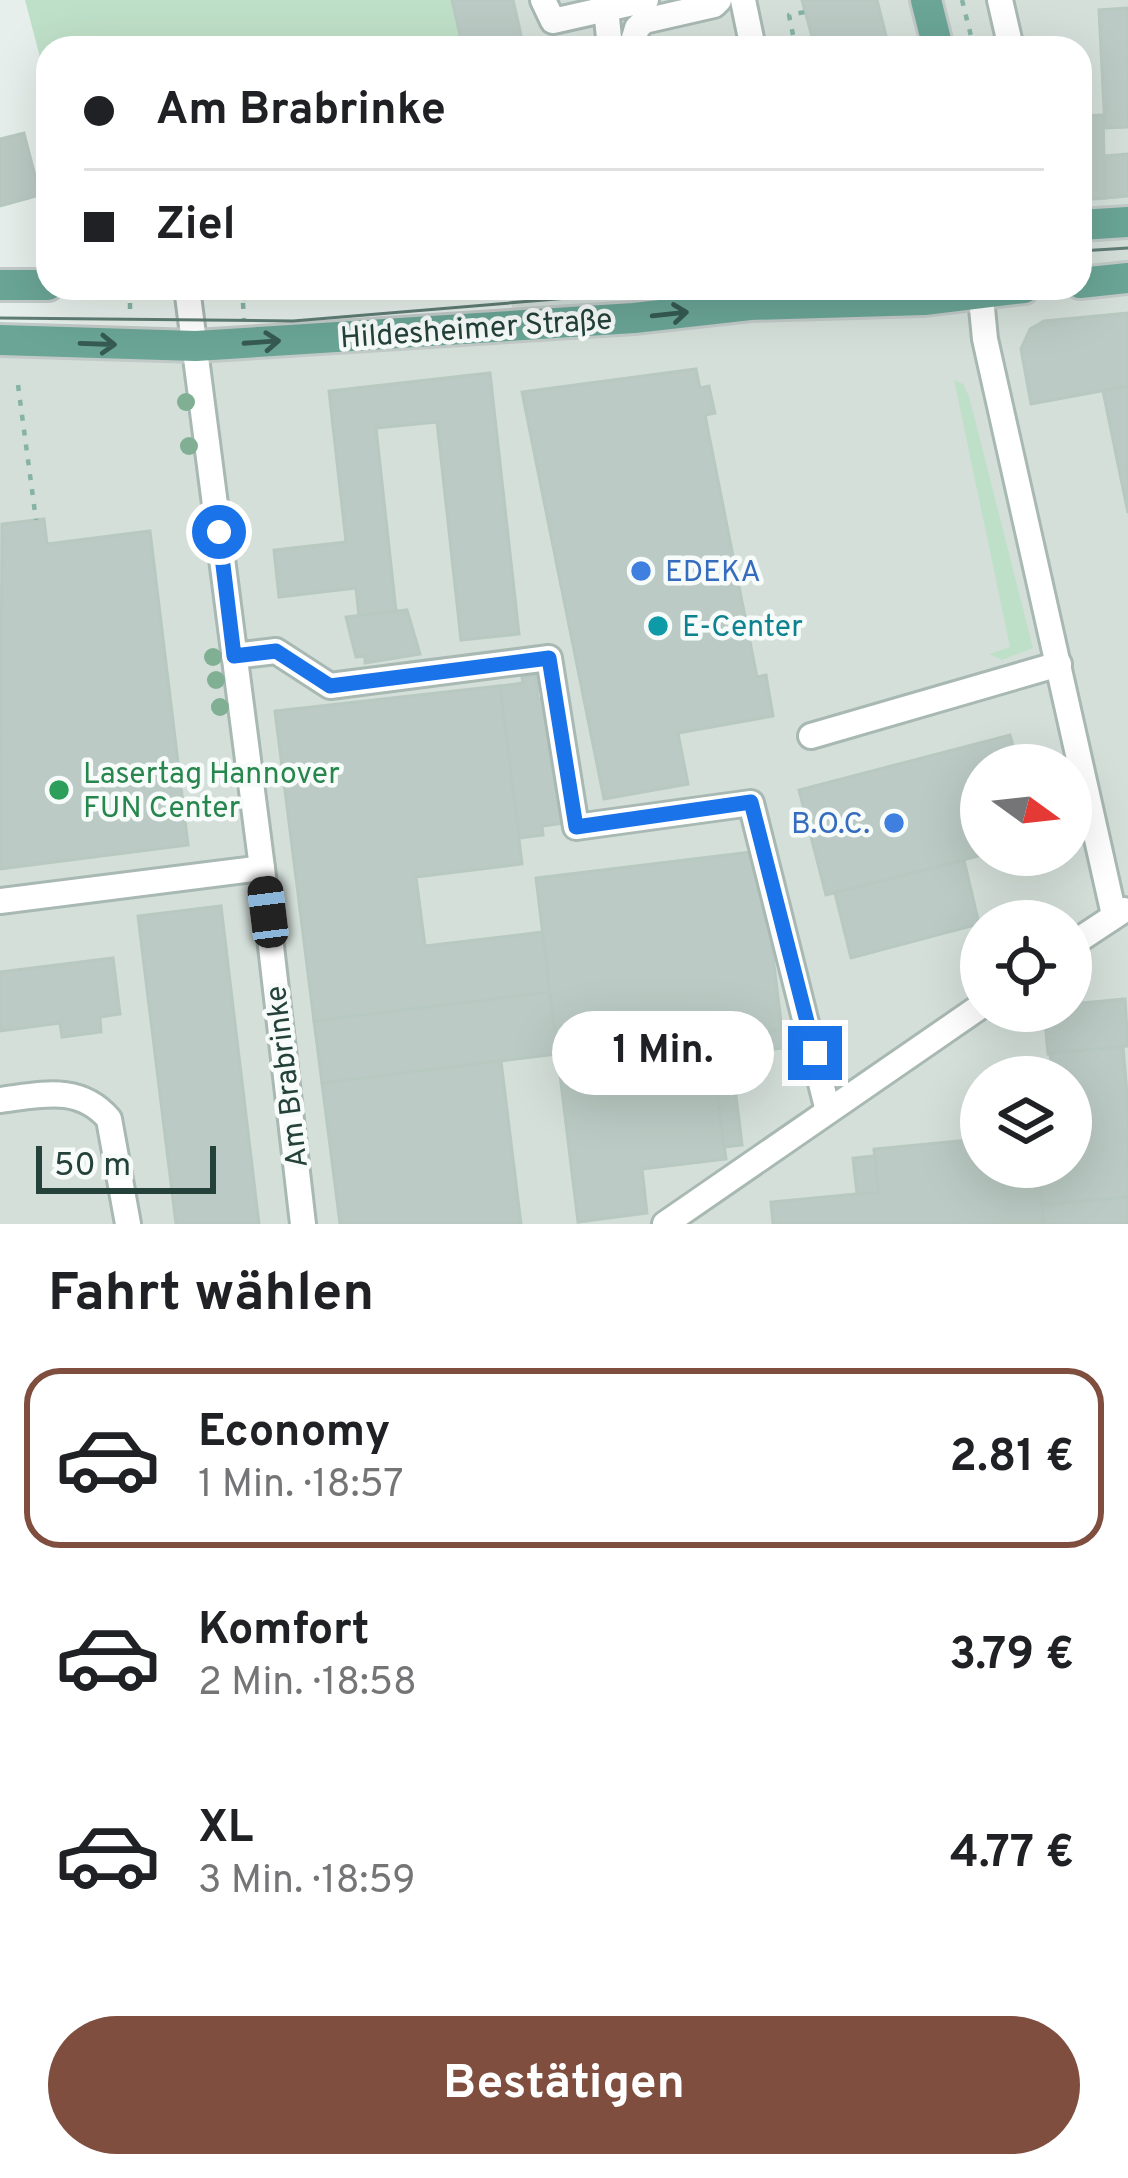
<!DOCTYPE html>
<html lang="de">
<meta charset="utf-8">
<style>
body{margin:0;font-family:Overpass,sans-serif;background:#f2f2f2;color:#202124;height:100vh;display:flex;flex-direction:column;font-size:45px;white-space:nowrap}
*{box-sizing:border-box;margin:0}
p{font-size:39px;color:#757577}
.icon{flex:none;width:66px;height:66px;fill:none;stroke:currentColor;stroke-width:2;stroke-linecap:round;stroke-linejoin:round}
.map{position:relative;height:1224px;overflow:hidden}
.side{display:flex;flex-direction:column;background:#fff;flex:1}
.side>*{flex:none}
.guide{position:absolute;left:36px;top:36px;width:1056px;height:264px;border-radius:36px;box-shadow:0 12px 48px #0002;display:grid;align-content:center;height:264px;padding:0 48px;background:#fff}
.needle{width:78px;rotate:105deg}
.buttons{position:absolute;left:960px;top:744px;display:grid;gap:24px}
.buttons a{display:grid;place-items:center;width:132px;height:132px;border-radius:50%;background:#fff;box-shadow:0 12px 48px #0002;font-size:60px}
.scale{position:absolute;left:36px;bottom:30px;width:180px;box-sizing:border-box;padding-left:12px;border:6px solid #24423a;border-top:0;font-size:33px;line-height:42px;white-space:nowrap;color:#24423a;-webkit-text-stroke:9px #f7fbf9;paint-order:stroke}
.end{position:absolute;width:54px;height:54px;margin:-27px;border:15px solid #1a73e8;background:#fff;box-shadow:0 0 0 6px #fff}
.from{border-radius:50%}
.bubble{position:absolute;height:84px;border-radius:42px;background:#fff;box-shadow:0 12px 48px #0002;font-size:39px;font-weight:700;line-height:84px;text-align:center}
.car{position:absolute;width:36px;height:72px;margin:-36px -18px;border-radius:15px;box-shadow:0 0 9px 3px #0007;background:linear-gradient(#222 24%,#8ab4d8 0 40%,#222 0 76%,#8ab4d8 0 86%,#222 0)}
.guide b{display:flex;align-items:center;gap:42px;height:114px;font-size:45px}
.guide b+b{border-top:3px solid #e0e0e0}
.guide i{width:30px;height:30px;background:#202124}
ul{padding:0;list-style:none}
li{display:flex;align-items:center;gap:36px;height:180px;margin:0 24px 18px;padding:0 24px;border:6px solid transparent;border-radius:36px}
li div{flex:1}
li b{display:block;font-size:45px}
li em{font-style:normal;font-weight:700}
li.current{border-color:#7f4e3f}
li>.icon{width:108px;height:108px;stroke-width:1.5}
h2{padding:0 48px;font-size:54px;line-height:144px}
.primary-button{display:flex;gap:24px;margin-top:auto;padding:24px 48px}
.primary-button a{flex:1;height:138px;border-radius:72px;background:#7f4e3f;color:#fff;font-size:48px;font-weight:700;line-height:138px;text-align:center}
.map>svg:first-child{display:block}
.built{fill:#d4dfda;fill-rule:evenodd}
.green{fill:#bfe0c8}
.building{fill:#bbcac4;stroke:#b8c9c2;stroke-width:3}
.lines{fill:none;stroke-linecap:round;stroke-linejoin:round}
.minor-casing{stroke:#a8b8b2;stroke-width:30}
.major-casing{stroke:#c2cac8;stroke-width:36}
.path{stroke:#86b3a5;stroke-width:4.5;stroke-dasharray:6 9;stroke-linecap:butt}
.minor{stroke:#fff;stroke-width:24}
.major{stroke:#6aa596;stroke-width:30}
.tram{stroke:#5f7d75;stroke-width:3}
.tree{fill:#80af93}
.oneway{stroke:#365b51}
.route{stroke:#1a73e8;stroke-width:15}
.shop-dot{fill:#3f7fe0;stroke:#f7fbf9;stroke-width:4.5}
.culture-dot{fill:#0f9aa8;stroke:#f7fbf9;stroke-width:4.5}
.leisure-dot{fill:#2e9e5b;stroke:#f7fbf9;stroke-width:4.5}
.labels{text-anchor:middle;stroke-width:9;stroke-linejoin:round;paint-order:stroke}
.street-label{font-size:30px;fill:#24423a;stroke:#f7fbf9}
.shop-label{font-size:30px;fill:#366cbe;stroke:#f7fbf9;text-anchor:start}
.culture-label{font-size:30px;fill:#0d838f;stroke:#f7fbf9;text-anchor:start}
.leisure-label{font-size:30px;fill:#27864d;stroke:#f7fbf9;text-anchor:start}
</style>
<div class="map">
<svg width="1128" height="1224" viewBox="0 0 1128 1224">
<rect width="100%" height="100%" fill="#e6efeb"/>
<path class="built" d="M452 0H1128V1224H0V340L513 331 511 288H1080V48H463ZM981 765H1071V855H981ZM981 921H1071V1011H981ZM981 1077H1071V1167H981Z"/>
<g class="green">
<path d="M25 0H452L463 48H48V88Z"/>
<path d="M954 380 963 384 969 396 1033 648 1002 660 989 654 1010 647Z"/>
</g>
<g class="building">
<path d="M452 0H513L524 48H463Z"/>
<path d="M802 0H877L889 48H815Z"/>
<path d="M1128 8V127L1105 128 1099 10Z"/>
<path d="M1103 115 1105 198 1080 200V116Z"/>
<path d="M24 133 40 195 0 206V139Z"/>
<path d="M1128 154V196L1105 198V156Z"/>
<path d="M1128 313V386L1031 404 1021 349 1030 329 1044 321Z"/>
<path d="M696 369 700 388 709 386 712 400 715 413 705 415 757 677 766 675 773 716 678 733 688 784 604 799 522 392Z"/>
<path d="M490 373 519 634 461 640 437 422 376 428 396 611 359 616 356 588 279 597 274 550 346 542 329 391Z"/>
<path d="M1128 386V513L1103 391Z"/>
<path d="M44 519 47 544 150 531 188 845 0 869 2 524Z"/>
<path d="M407 610 420 654 365 663V656L356 657 346 617Z"/>
<path d="M536 675 538 699 550 698 565 823 542 826 543 835 519 838 500 686 523 683 522 677Z"/>
<path d="M500 686 522 864 416 877 425 946 543 932 550 992 314 1021 275 711Z"/>
<path d="M1010 735 1018 765H981L982 855 826 895 799 790Z"/>
<path d="M760 851 782 1030 710 1038 726 1159 642 1169 647 1213 578 1222 536 878Z"/>
<path d="M964 860 979 924 851 958 835 893Z"/>
<path d="M221 906 259 1224H176L138 916Z"/>
<path d="M113 958 120 1014 100 1017 101 1032 62 1037 60 1023 0 1031V972Z"/>
<path d="M550 992 557 1054 322 1083 314 1021Z"/>
<path d="M1125 999 1128 1046 1048 1054 1044 1011H1071V1004Z"/>
<path d="M782 1030 784 1048 731 1054 742 1145 724 1147 710 1038Z"/>
<path d="M1123 1047 1128 1105V1197L1042 1205 1039 1167H1071V1077H1053L1050 1053Z"/>
<path d="M501 1061 521 1224H340L322 1083Z"/>
<path d="M981 1139V1167H1039L1044 1224H773L771 1202 878 1192 874 1149Z"/>
<path d="M875 1156 878 1192 857 1194 853 1158Z"/>
<path d="M1128 1197V1224H1044L1042 1205Z"/>
</g>
<g class="lines">
<g class="minor-casing">
<g id="minor">
<path d="M543 0 553 21 646 0"/>
<path d="M743 0 753 48"/>
<path d="M1000 0 1011 48"/>
<path d="M606 8 610 48"/>
<path d="M631 48 637 28 644 21 714 5 719 0"/>
<path d="M187 288 262 868 303 1224"/>
<path d="M980 288 985 339 1114 915"/>
<path d="M234 656 276 651 330 686 549 658 576 827 751 803 828 1111"/>
<path d="M811 736 1059 664"/>
<path d="M0 901 262 868"/>
<path d="M1071 945 1124 910"/>
<path d="M0 1100C41 1095 79 1084 109 1119L128 1224"/>
<path d="M665 1224 981 1006"/>
</g>
</g>
<g class="major-casing">
<g id="major">
<path d="M926 0 938 48"/>
<path d="M1080 225 1128 222"/>
<path d="M1080 283 1128 278"/>
<path d="M0 285H48"/>
<path d="M0 340 196 346 634 318 750 305 924 300 1024 288"/>
</g>
</g>
<g class="path">
<path d="M962 0 974 48"/>
<path d="M793 35 789 15 805 12"/>
<path d="M130 288V318"/>
<path d="M242 288 244 319"/>
<path d="M243 298 316 294"/>
<path d="M18 385 36 520"/>
</g>
<use href="#minor" class="minor"/>
<use href="#major" class="major"/>
<g class="tram">
<path d="M1080 251 1128 248"/>
<path d="M0 318 293 321 689 288"/>
</g>
</g>
<g class="tree">
<circle cx="186" cy="402" r="9"/>
<circle cx="189" cy="446" r="9"/>
<circle cx="213" cy="657" r="9"/>
<circle cx="216" cy="680" r="9"/>
<circle cx="220" cy="707" r="9"/>
</g>
<defs><path id="oneway-shaft" d="M-6 0H5M1.5-3L5.5 0L1.5 3" fill="none" stroke-width="1.6" stroke-linecap="round" stroke-linejoin="round" transform="scale(3)"/></defs>
<g class="oneway">
<use href="#oneway-shaft" transform="translate(670 314) rotate(-6)"/>
<use href="#oneway-shaft" transform="translate(262 342) rotate(-4)"/>
<use href="#oneway-shaft" transform="translate(98 344) rotate(2)"/>
</g>
<g class="lines">
<path class="route" d="M219 532 234 656 276 651 330 686 549 658 576 827 751 802 815 1053"/>
</g>
<g class="shop-dot">
<circle cx="641" cy="571" r="12"/>
<circle cx="894" cy="823" r="12"/>
</g>
<circle class="culture-dot" cx="658" cy="626" r="12"/>
<circle class="leisure-dot" cx="59" cy="790" r="12"/>
<g class="labels">
<g class="street-label">
<text transform="translate(476 328) rotate(-4)" y="10">Hildesheimer Straße</text>
<text transform="translate(286 1077) rotate(-97)" y="10">Am Brabrinke</text>
</g>
<g class="shop-label">
<text x="665" y="581">EDEKA</text>
<text x="870" y="833" text-anchor="end">B.O.C.</text>
</g>
<g class="culture-label">
<text x="682" y="636">E-Center</text>
</g>
<g class="leisure-label">
<text x="83" y="783">Lasertag Hannover<tspan x="83" dy="34">FUN Center</tspan></text>
</g>
</g>
</svg>
<div class="buttons">
<a><svg class="needle" viewBox="-14 -14 28 28"><path d="M0-13l5 13h-10z" fill="#e53935"/><path d="M0 13l5-13h-10z" fill="#757577"/></svg></a>
<a><svg class="icon" aria-label="locate" viewBox="0 0 24 24"><circle cx="12" cy="12" r="6"/><path d="M12 2v4M12 18v4M2 12h4M18 12h4"/></svg></a>
<a><svg class="icon" aria-label="layers" viewBox="0 0 24 24"><path d="M12 4l9 5-9 5-9-5zM3 14l9 5 9-5"/></svg></a>
</div>
<div class="scale">50 m</div>
<i class="end from" style="left:219px;top:532px"></i>
<i class="end" style="left:815px;top:1053px"></i>
<div class="bubble" style="left:552px;top:1011px;width:222px">1 Min.</div>
<i class="car" style="left:268px;top:912px;rotate:353deg"></i>
<div class="guide">
<b><i class="from"></i>Am Brabrinke</b>
<b><i></i>Ziel</b>
</div>
</div>
<section class="side">
<h2>Fahrt wählen</h2>
<ul>
<li class="current"><svg class="icon" aria-label="car" viewBox="0 0 24 24"><path d="M5 17H2v-5l4-1 3-4h7l3 4 3 1v5h-3M9 17h6M6 11h13"/><circle cx="7" cy="17" r="2"/><circle cx="17" cy="17" r="2"/></svg><div><b>Economy</b><p>1 Min. · 18:57</p></div><em>2.81 €</em></li>
<li><svg class="icon" aria-label="car" viewBox="0 0 24 24"><path d="M5 17H2v-5l4-1 3-4h7l3 4 3 1v5h-3M9 17h6M6 11h13"/><circle cx="7" cy="17" r="2"/><circle cx="17" cy="17" r="2"/></svg><div><b>Komfort</b><p>2 Min. · 18:58</p></div><em>3.79 €</em></li>
<li><svg class="icon" aria-label="car" viewBox="0 0 24 24"><path d="M5 17H2v-5l4-1 3-4h7l3 4 3 1v5h-3M9 17h6M6 11h13"/><circle cx="7" cy="17" r="2"/><circle cx="17" cy="17" r="2"/></svg><div><b>XL</b><p>3 Min. · 18:59</p></div><em>4.77 €</em></li>
</ul>
<div class="primary-button"><a>Bestätigen</a></div>
</section>
